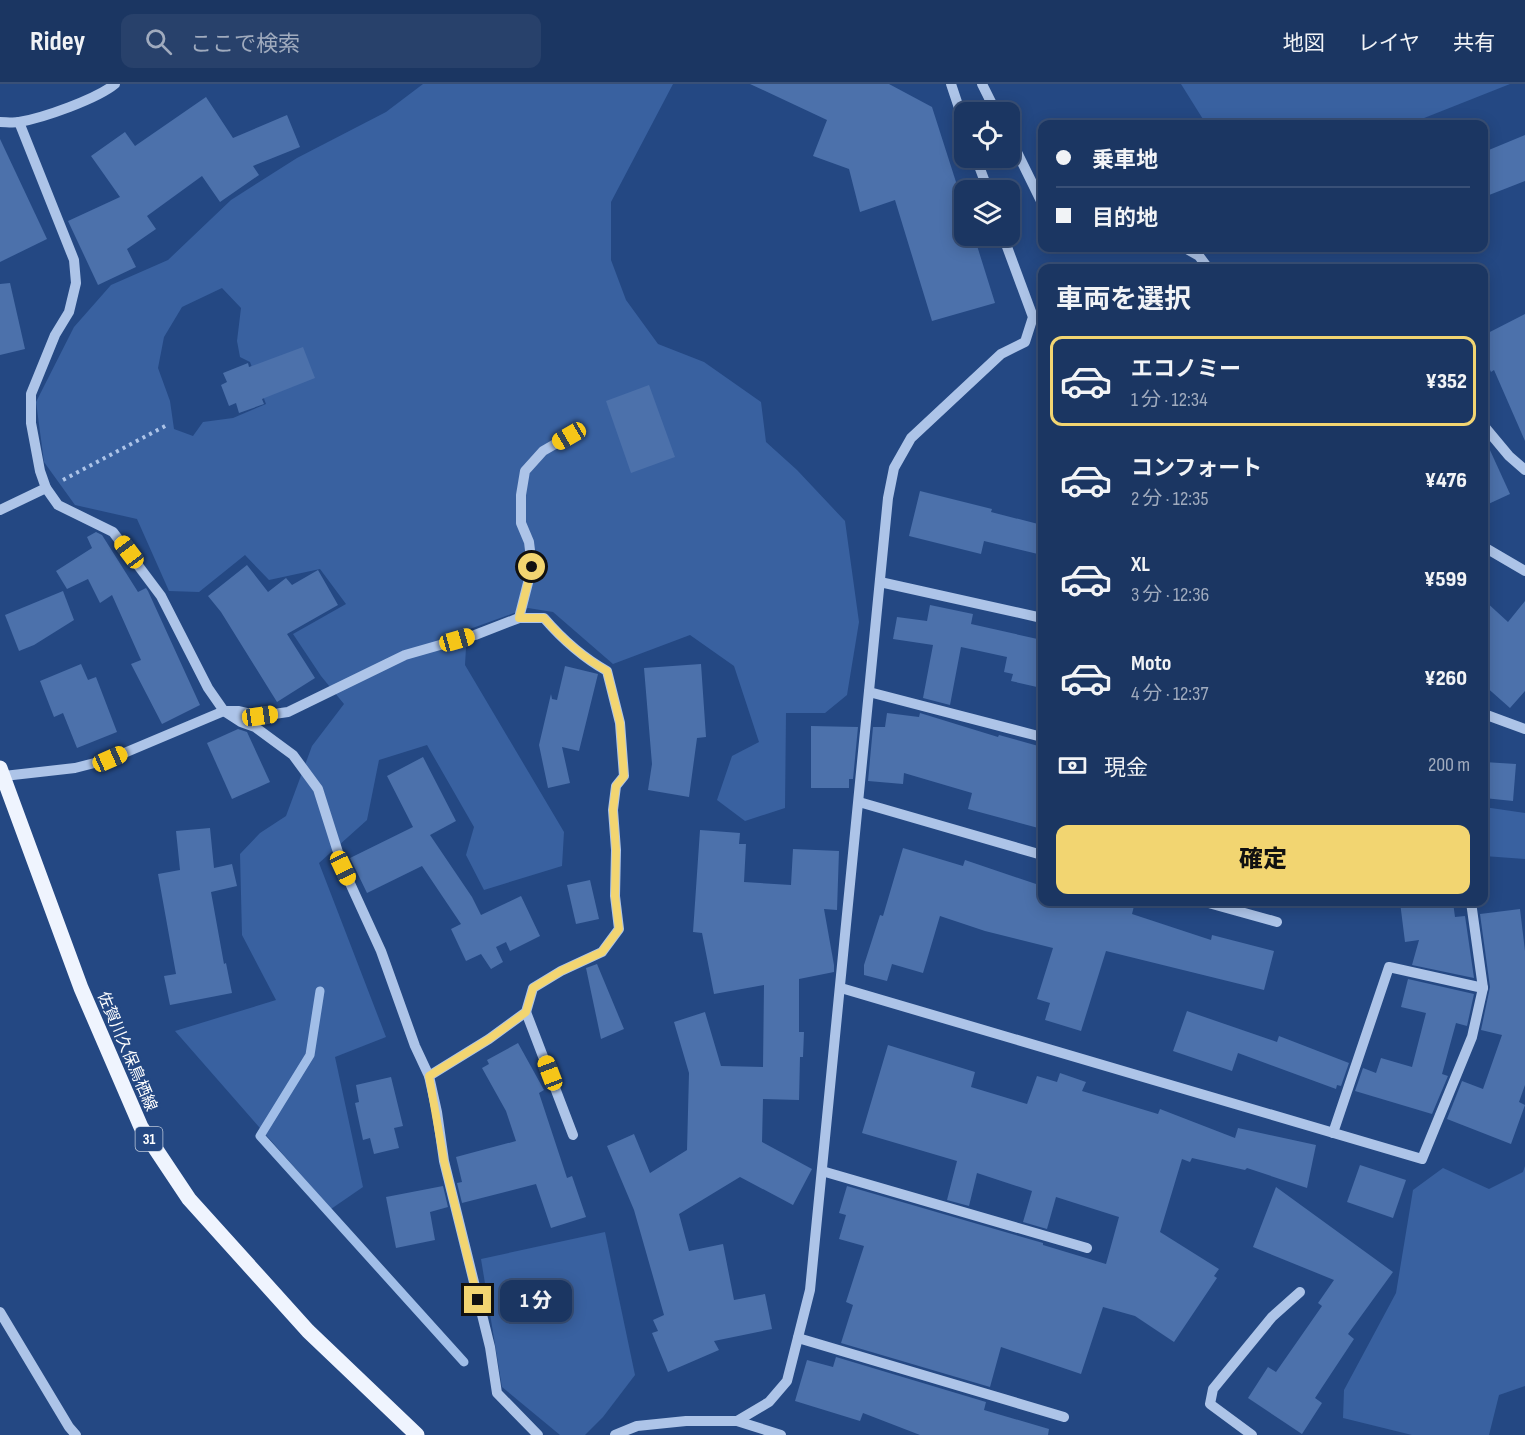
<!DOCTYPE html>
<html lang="ja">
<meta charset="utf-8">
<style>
body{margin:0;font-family:"Sofia Sans Condensed","Noto Sans JP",sans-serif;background:#28416b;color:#f1f3f6;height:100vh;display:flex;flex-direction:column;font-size:22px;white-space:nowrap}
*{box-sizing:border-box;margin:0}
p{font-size:20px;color:#a0abbe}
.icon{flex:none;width:33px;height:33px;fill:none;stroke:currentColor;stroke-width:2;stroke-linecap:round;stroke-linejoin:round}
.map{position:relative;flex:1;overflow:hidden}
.drawer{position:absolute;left:1038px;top:180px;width:450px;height:642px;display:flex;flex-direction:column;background:#1b3662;border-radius:12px;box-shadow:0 3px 15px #0003,0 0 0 2px #395077}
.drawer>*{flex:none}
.banner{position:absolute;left:1038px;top:36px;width:450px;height:132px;border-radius:12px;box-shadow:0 3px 15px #0003,0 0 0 2px #395077;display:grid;align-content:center;height:132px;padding:0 18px;background:#1b3662}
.fabs{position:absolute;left:954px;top:18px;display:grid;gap:12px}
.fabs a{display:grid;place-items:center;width:66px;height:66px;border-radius:12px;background:#1b3662;box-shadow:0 3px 15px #0003,0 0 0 2px #395077;font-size:30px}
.end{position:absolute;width:27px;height:27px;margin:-14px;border:8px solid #f2d571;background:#111;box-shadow:0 0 0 3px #111}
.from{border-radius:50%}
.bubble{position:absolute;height:42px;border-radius:12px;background:#1b3662;box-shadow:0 3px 15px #0003,0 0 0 2px #395077;font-size:20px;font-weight:800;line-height:42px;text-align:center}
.car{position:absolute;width:18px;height:36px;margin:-18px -9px;border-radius:8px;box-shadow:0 0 4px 2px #0007;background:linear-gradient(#f5c518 24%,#345 0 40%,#f5c518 0 76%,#345 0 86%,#f5c518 0)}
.banner b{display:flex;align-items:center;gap:21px;height:57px;font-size:22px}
.banner b+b{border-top:2px solid #395077}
.banner i{width:15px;height:15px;background:#f1f3f6}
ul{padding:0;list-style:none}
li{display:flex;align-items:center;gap:18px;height:90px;margin:0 12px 9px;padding:0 6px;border:3px solid transparent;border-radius:12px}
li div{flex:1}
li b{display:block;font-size:22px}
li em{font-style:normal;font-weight:800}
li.active{border-color:#f2d571}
li>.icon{width:54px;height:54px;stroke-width:1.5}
h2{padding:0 18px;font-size:27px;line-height:72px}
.pay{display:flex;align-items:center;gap:15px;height:66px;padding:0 18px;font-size:22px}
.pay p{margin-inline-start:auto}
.primary-button{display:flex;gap:12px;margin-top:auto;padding:12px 18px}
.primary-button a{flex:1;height:69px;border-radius:12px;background:#f2d571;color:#111;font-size:24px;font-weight:800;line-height:69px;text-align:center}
header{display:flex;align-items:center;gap:36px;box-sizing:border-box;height:84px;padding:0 30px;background:#1b3662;border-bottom:2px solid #395077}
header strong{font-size:28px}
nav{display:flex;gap:33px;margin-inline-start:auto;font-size:21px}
.search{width:420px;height:54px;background:#28416b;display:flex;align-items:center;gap:15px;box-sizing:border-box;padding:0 21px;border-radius:12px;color:#a0abbe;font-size:22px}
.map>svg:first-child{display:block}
.green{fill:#3961a0;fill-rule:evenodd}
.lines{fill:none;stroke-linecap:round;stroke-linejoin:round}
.stream{stroke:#a1bee8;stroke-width:9}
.building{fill:#4c71ab}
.path{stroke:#adc4e8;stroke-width:4;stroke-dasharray:3 4.5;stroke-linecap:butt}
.minor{stroke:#adc4e8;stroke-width:10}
.major{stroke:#eff4fe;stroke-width:15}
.route{stroke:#f2d571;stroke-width:8}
.labels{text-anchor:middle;stroke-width:4.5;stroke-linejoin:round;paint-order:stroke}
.shield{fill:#244883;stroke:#bdc8da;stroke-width:1.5}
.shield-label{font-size:15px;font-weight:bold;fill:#fff}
.street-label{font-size:16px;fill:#fff;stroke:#244883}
</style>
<header>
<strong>Ridey</strong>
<div class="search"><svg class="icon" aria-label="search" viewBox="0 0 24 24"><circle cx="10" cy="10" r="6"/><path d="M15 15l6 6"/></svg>ここで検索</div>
<nav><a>地図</a><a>レイヤ</a><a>共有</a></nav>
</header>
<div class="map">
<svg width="1525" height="1351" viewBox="0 0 1525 1351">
<rect width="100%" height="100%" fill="#244883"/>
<g class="green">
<path d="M423 0H673L611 118V176L626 216 658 260 704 278 761 318 766 358 797 386 845 437 859 538 847 611 825 629H786L785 724 745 737 717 716 732 672 759 658 734 582 690 551 613 580 553 528 528 524 467 546 465 581 564 748 562 782 484 806 466 771 474 743 427 661 379 676 367 736 319 779 386 953 335 973 363 1103 331 1125 175 947 276 916 242 851 240 770 260 749 286 732 312 662 344 620 321 592 293 550 346 520 320 485 269 496 245 471 199 508 169 507 137 435 75 421 44 378 36 318 74 243 111 201 168 176 231 116 297 74 386 28ZM222 204 241 224 237 257 240 273 250 278 266 320 233 334 203 338 193 352 174 345 170 317 158 284 164 253 182 223Z"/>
<path d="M1181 0H1510L1409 40H1206Z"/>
<path d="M1484 723 1525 729V775L1484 772Z"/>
<path d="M1525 1082V1302L1499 1311 1489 1351H1412L1343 1334 1344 1306 1396 1209 1413 1106 1443 1084 1489 1105 1523 1088Z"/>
<path d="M605 1148 635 1291 603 1333 585 1351H560L502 1303 481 1175Z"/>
</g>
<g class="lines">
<path class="stream" d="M320 907 310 971 260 1052 464 1278"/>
</g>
<g class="building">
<path d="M750 0H889L932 23 964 123V152H974L995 219 932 237 895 116 860 128 849 85 813 72 827 36Z"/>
<path d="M206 13 233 54 287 31 300 63 253 82 259 91 220 118 202 92 147 132 156 145 127 165 136 183 98 201 68 137 120 113 91 72 125 48 135 62Z"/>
<path d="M1525 51V97L1484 113V68Z"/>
<path d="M0 55 47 155 0 178Z"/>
<path d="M10 199 25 265 0 271V200Z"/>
<path d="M1525 230V357L1494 286 1491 288 1484 273V251Z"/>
<path d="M303 263 315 294 262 315 264 320 239 329 236 319 229 322 221 301 227 298 223 289 248 279 249 283Z"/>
<path d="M649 301 675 373 631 389 606 317Z"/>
<path d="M1484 353 1510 410 1484 422Z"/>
<path d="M920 407 992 425 991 428 1042 441V471L984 457 981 470 909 452Z"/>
<path d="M96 448 102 451 138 508 146 504 148 507 200 621 162 640 131 580 141 576 112 511 100 519 88 495 67 505 56 487 92 464 87 453Z"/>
<path d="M247 481 268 508 286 494 292 501 318 486 338 521 287 550 315 594 277 618 221 528 208 512Z"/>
<path d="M63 507 74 536 34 561 19 567 5 531Z"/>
<path d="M1484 516 1508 538 1525 517V607L1510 624 1484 601Z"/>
<path d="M930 521 973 530 971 540 1042 556V597L1039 596 1037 603 1011 597 1013 590 1004 588 1007 573 961 563 950 621 923 614 933 561 893 555 897 533 927 537Z"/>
<path d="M81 580 88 596 96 593 117 648 77 664 63 629 54 633 40 597Z"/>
<path d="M701 580 706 653 697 654 689 713 648 706 652 680 644 584Z"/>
<path d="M565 582 598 590 579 667 562 663 570 699 548 704 539 661 551 610 552 615 557 616Z"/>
<path d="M887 629 919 633 920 629 998 653 999 651 1042 663V745L968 725 972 709 904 689 903 700 868 697 873 643H885Z"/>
<path d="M811 642 858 643 853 695H849V704H811Z"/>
<path d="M238 645 247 648 270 698 232 715 207 659Z"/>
<path d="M423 673 456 737 430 751 472 813 481 831 521 812 540 852 510 867 506 858 496 863 503 878 491 885 481 870 466 877 451 845 461 840 422 782 367 809 350 774 413 743 387 692Z"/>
<path d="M1484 678 1516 680 1513 717 1484 714Z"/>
<path d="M210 744 214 784 232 780 237 802 211 808 224 880 226 879 232 909 170 921 164 892 176 890 158 790 180 786 176 747Z"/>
<path d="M700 746 740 749 739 760H746L744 798 791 801 793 765 839 767 837 826 824 825 834 881V888L799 895V948H804L803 973H800L799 1016 763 1015 762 1058 812 1085 793 1121 740 1093 679 1130 689 1167 723 1160 734 1216 765 1210 772 1245 714 1257 719 1266 668 1288 652 1249 658 1247 653 1236 664 1231 634 1126 607 1062 634 1050 650 1089 687 1066 689 989 674 938 705 928 721 982 763 983 764 901 714 910 702 849 693 848Z"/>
<path d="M903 764 963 782 965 776 1042 802V818H1135L1132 830 1211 856 1212 851 1274 867 1264 906 1106 867 1081 947 1045 936 1050 919 1037 915 1053 864 985 847 940 832 923 889 892 880 887 897 864 891V881L880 831 883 832Z"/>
<path d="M590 796 599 835 576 840 567 801Z"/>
<path d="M1400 818H1453L1455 833 1465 832 1474 894 1412 881 1419 856 1405 858Z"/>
<path d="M1520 825 1525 867V1001L1519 1018 1525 1021 1511 1060 1447 1035 1462 997 1483 1005 1502 951 1481 946 1490 903 1480 830Z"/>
<path d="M597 880 624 945 601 955 586 884Z"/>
<path d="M1408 895 1474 910 1467 942 1456 939 1442 990 1448 992 1432 1030 1355 1007 1363 984 1376 989 1381 974 1412 983 1426 929 1401 923Z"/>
<path d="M1187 927 1277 958 1279 952 1349 979 1341 1002 1337 1001 1336 1005 1238 969 1232 987 1173 967Z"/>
<path d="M518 959 544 1006 539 1009 567 1094 572 1092 586 1133 551 1144 536 1100 462 1119 457 1099 462 1098 456 1073 516 1057 506 1027 482 984 489 980 487 976Z"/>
<path d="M888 961 975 988 971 1003 1027 1020 1037 992 1057 998 1060 989 1086 998 1082 1007 1158 1030 1160 1025 1235 1054 1238 1044 1316 1061 1307 1104 1247 1084 1245 1086 1192 1074 1190 1078 1182 1075 1160 1148 1219 1185 1214 1192 1217 1194 1174 1258 1135 1232 1103 1223 1081 1290 1001 1263 990 1303 841 1259 853 1221 846 1218 864 1162 839 1155 846 1131 839 1129 847 1102 1043 1159V1161L1106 1180 1119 1133 1056 1113 1047 1145 1023 1138 1032 1107 977 1089 969 1122 947 1116 957 1077 862 1049Z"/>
<path d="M391 993 403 1042 394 1044 399 1064 374 1070 370 1054 363 1056 355 1019 359 1018 356 1001Z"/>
<path d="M1360 1081 1406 1096 1393 1134 1347 1118Z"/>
<path d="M443 1102 448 1123 430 1128 435 1156 396 1164 386 1113Z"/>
<path d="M1276 1103 1393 1188 1348 1250 1354 1255 1315 1314 1322 1319 1302 1350 1248 1314 1268 1283 1276 1288 1322 1222 1318 1219 1334 1196 1253 1163Z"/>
<path d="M836 1273 986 1318 984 1326 1049 1345 1048 1351H920L863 1329 860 1337 795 1317 807 1276 833 1283Z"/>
</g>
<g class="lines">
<path class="path" d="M63 396 167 341"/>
<g class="minor">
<path d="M951 0 964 39"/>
<path d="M982 0 996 28"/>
<path d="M0 38C6 38 13 39 19 38 43 34 97 15 115 0"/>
<path d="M19 38 74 176 76 199 69 228 55 251 31 310V339L40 387 46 404 58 421 113 448 161 512 208 604 224 627 241 638 255 643 293 671 318 705 343 784 381 867 415 962 429 992 437 1028 444 1077 490 1263 497 1309 538 1351"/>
<path d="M1010 54 1042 119"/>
<path d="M976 74 988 106"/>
<path d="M1185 164 1199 172 1208 184"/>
<path d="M1484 342 1509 372 1525 386"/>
<path d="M0 426 46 404"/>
<path d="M1484 463 1525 487"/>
<path d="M880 498 1042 534"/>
<path d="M519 534 532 483 529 458 521 439V411L525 387 543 367 569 352"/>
<path d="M869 608 1042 653"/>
<path d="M1484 630 1525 645"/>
<path d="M4 692 75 684 110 675 224 627H238L260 632 288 628 405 571 475 551 519 534H544C563 556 582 573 607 587L620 639 624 692 616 702 613 726 616 766 615 812 619 845 602 868 561 887 533 904 526 928 489 955 429 992"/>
<path d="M859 718 1042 771"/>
<path d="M1205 818 1277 838"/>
<path d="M841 904 1422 1075 1472 953 1483 904 1471 818"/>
<path d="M526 928 573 1051"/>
<path d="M1333 1049 1389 883 1483 904"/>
<path d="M822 1087 1087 1164"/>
<path d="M0 1228 69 1343 76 1351"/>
<path d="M798 1254 1064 1333"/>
<path d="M737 1337 781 1351"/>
<path d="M615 1351 637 1342 686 1337H737L769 1318 787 1297 810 1206 888 414 894 384 911 354 1001 270 1025 258 1033 233 1003 152"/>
<path d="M1252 1351 1210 1320 1213 1305 1272 1233 1300 1208"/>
</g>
<path class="major" d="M0 684 81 904 141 1043 189 1115 308 1247 417 1351"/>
</g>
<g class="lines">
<path class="route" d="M478 1216 444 1077 429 992 489 955 526 928 533 904 561 887 602 868 619 845 615 812 616 766 613 726 616 702 624 692 620 639 607 587C582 573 563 556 544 534H519L532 483"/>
</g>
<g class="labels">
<rect class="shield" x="135.5" y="1043" width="27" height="24" rx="4.5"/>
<g class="shield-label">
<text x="149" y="1060">31</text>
</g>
<g class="street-label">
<text transform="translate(128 967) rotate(67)" y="6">佐賀川久保鳥栖線</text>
</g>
</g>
</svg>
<div class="fabs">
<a><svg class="icon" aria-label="locate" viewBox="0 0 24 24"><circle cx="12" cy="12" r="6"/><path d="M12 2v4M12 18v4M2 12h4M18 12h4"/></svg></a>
<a><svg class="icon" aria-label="layers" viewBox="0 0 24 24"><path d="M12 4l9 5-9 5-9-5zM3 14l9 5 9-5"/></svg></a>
</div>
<i class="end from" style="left:532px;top:483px"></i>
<i class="end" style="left:478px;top:1216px"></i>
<div class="bubble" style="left:500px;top:1196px;width:72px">1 分</div>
<i class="car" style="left:569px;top:352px;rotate:240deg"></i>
<i class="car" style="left:129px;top:468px;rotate:323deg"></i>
<i class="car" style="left:457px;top:556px;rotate:74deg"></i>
<i class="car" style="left:260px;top:632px;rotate:82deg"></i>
<i class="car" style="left:110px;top:675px;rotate:66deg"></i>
<i class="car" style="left:343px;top:784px;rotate:155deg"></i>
<i class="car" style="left:550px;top:989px;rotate:339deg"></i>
<div class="banner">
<b><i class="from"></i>乗車地</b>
<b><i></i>目的地</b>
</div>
<section class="drawer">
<h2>車両を選択</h2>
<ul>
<li class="active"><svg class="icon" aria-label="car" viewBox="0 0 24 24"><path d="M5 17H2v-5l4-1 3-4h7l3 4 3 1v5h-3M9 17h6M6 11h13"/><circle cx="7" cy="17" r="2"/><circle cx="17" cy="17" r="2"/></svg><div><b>エコノミー</b><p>1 分 · 12:34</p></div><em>¥352</em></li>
<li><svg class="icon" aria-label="car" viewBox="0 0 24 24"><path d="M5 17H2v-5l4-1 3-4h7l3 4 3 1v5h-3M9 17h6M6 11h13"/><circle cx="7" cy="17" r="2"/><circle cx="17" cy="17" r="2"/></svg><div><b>コンフォート</b><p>2 分 · 12:35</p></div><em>¥476</em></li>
<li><svg class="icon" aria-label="car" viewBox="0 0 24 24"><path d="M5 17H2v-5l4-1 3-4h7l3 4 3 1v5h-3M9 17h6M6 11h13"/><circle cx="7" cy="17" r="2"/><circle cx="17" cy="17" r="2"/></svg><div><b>XL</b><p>3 分 · 12:36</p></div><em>¥599</em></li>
<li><svg class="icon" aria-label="car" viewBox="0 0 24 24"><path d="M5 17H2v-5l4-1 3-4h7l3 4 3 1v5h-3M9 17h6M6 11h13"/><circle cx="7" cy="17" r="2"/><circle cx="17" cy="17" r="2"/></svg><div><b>Moto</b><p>4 分 · 12:37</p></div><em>¥260</em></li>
</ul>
<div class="pay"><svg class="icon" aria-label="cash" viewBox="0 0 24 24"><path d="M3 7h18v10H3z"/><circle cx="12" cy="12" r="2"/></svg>現金<p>200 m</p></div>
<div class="primary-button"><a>確定</a></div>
</section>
</div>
